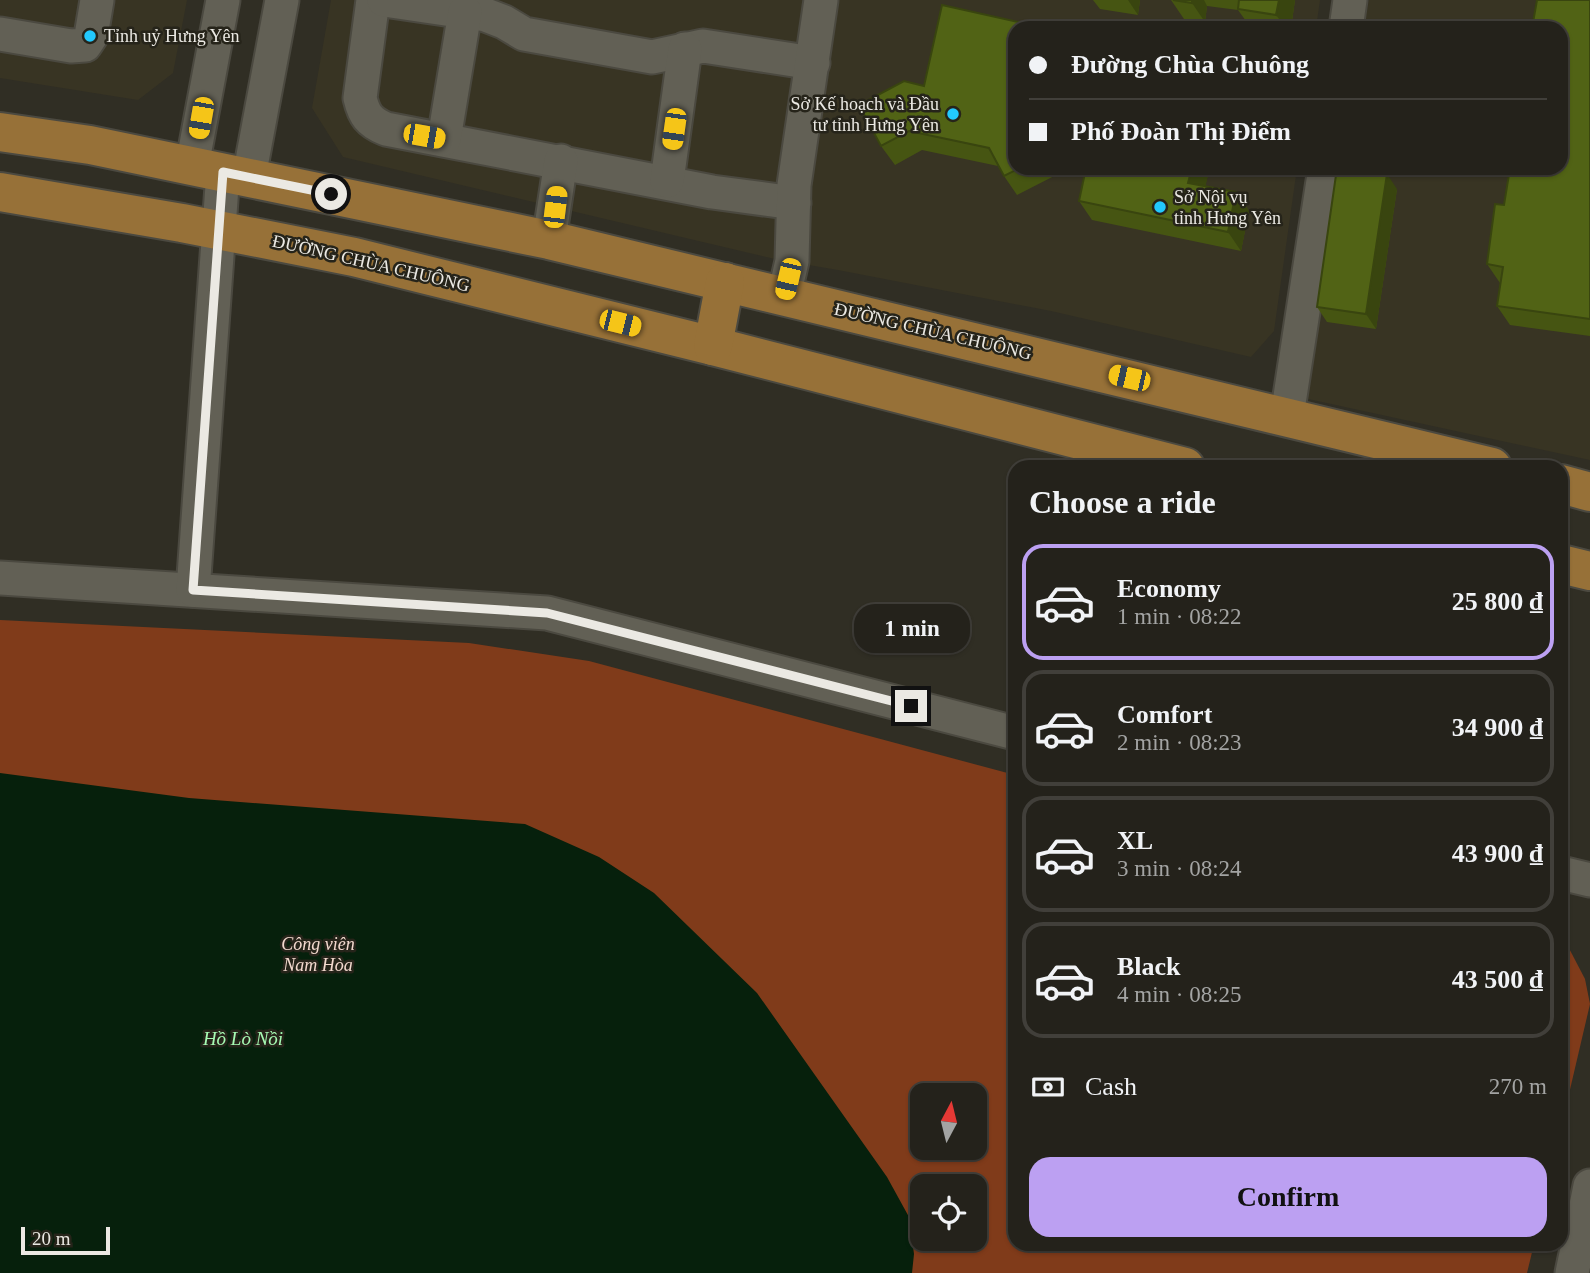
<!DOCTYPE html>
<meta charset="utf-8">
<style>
body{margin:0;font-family:Georgia,serif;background:#2c2a24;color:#f1f3f6;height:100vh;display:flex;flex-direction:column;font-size:26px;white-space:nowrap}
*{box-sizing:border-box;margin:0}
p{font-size:23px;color:#a3a4a3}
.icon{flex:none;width:38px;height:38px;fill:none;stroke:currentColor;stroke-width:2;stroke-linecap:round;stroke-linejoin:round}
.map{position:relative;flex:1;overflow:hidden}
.side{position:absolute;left:1008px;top:460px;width:560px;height:791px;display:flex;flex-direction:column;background:#24221b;border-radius:21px;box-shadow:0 2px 5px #0004,0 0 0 2px #413f3a}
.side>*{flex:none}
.top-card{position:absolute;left:1008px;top:21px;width:560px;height:154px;border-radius:21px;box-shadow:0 2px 5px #0004,0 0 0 2px #413f3a;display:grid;align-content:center;height:154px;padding:0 21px;background:#24221b}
.needle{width:46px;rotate:7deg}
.buttons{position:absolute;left:910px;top:1083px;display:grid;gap:14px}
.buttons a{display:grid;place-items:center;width:77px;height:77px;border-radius:14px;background:#24221b;box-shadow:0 2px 5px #0004,0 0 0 2px #413f3a;font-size:35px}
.scale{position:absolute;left:21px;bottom:18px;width:89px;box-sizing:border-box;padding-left:7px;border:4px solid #ebe9e3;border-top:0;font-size:19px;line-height:24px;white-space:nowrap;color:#ebe9e3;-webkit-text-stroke:5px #26241a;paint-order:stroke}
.end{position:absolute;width:32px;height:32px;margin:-16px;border:9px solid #ebe9e3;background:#111;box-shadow:0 0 0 4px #111}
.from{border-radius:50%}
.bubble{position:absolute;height:49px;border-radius:21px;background:#24221b;box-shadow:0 2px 5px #0004,0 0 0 2px #413f3a;font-size:23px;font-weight:800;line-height:49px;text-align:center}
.car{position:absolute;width:21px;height:42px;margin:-21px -10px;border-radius:9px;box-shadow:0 0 5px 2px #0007;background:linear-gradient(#f5c518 24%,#345 0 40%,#f5c518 0 76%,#345 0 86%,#f5c518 0)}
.top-card b{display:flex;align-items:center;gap:24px;height:66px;font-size:26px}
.top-card b+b{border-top:2px solid #413f3a}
.top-card i{width:18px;height:18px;background:#f1f3f6}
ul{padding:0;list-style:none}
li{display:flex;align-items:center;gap:21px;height:116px;margin:0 14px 10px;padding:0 7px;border:4px solid #413f3a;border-radius:21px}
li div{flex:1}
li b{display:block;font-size:26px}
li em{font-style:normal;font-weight:800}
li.active{border-color:#bca0f2}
li>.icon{width:63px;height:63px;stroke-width:1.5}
h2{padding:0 21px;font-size:32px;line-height:84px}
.pay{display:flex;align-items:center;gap:18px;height:77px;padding:0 21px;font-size:26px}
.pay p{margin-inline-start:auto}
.button{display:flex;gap:14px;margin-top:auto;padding:14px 21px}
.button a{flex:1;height:80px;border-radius:21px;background:#bca0f2;color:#111;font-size:28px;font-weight:800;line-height:80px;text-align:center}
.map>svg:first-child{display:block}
.built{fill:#383423}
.green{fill:#803b1a;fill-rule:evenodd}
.water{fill:#06200c}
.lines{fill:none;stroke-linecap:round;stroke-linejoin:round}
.minor-casing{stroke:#4b4940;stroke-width:37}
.major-casing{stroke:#4b4940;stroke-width:42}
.minor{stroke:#626055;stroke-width:33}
.major{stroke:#977138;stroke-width:38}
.wall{fill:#465512}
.shaded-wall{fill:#39450f}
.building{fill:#516315;stroke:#39450f;stroke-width:2}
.route{stroke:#ebe9e3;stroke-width:9}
.poi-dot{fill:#22c9fe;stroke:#26241a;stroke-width:2.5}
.labels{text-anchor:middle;stroke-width:5;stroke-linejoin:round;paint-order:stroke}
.poi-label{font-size:18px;fill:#ebe9e3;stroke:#26241a;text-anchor:start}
.street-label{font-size:18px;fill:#ebe9e3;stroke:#26241a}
.park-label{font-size:18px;font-style:italic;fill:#f2d9ce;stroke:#26241a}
.water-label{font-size:19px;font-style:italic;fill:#a6fab3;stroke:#26241a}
</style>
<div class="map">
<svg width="1590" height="1273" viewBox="0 0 1590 1273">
<rect width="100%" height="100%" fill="#302e24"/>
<g class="built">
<path d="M0 0H187L173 73 138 100 0 78Z"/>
<path d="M331 0H1320L1316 28H1015V168H1297L1274 331 1251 357 1051 311 838 270 779 260 343 157 312 108Z"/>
<path d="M1369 0H1590V460L1299 397 1339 168H1561V28H1364Z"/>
</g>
<g class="green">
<path d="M0 620 469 643 589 661 1015 775V1244H1534L1527 1273H0ZM922 1096H975V1148H922ZM922 1186H975V1239H922Z"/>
<path d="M1561 933 1585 979 1590 1004 1561 1128Z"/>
</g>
<path class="water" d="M0 773 189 798 525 824 599 857 654 893 757 993 887 1177 909 1217 914 1254 912 1273H0Z"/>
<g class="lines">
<g class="minor-casing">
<g id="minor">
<path d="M373 0 360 98C364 115 369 122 386 129L712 192 794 203"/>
<path d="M384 0 486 15 504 22 524 34 652 57 703 46 813 63"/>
<path d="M1346 28 1350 0"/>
<path d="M0 34 71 46 85 45 91 36 97 0"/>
<path d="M444 139 465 12"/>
<path d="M192 166 223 0"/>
<path d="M249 177 282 0"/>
<path d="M667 181 685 49"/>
<path d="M549 240 561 161"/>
<path d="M784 296 792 261 794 185 821 0"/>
<path d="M1287 416 1325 168"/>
<path d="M0 578 547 613 1015 733"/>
<path d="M193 590 223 172"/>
<path d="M1561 873 1590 880"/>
<path d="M1572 1273 1590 1186"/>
</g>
</g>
<g class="major-casing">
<g id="major">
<path d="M0 132 90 145 549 240 1492 467"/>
<path d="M0 192 182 223 354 257 713 346 1185 467"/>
<path d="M713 346 725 282"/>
<path d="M1561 484 1590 492"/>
<path d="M1561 564 1590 571"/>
</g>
</g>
<use href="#minor" class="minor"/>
<use href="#major" class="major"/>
</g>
<g class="wall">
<path d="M1093 0H1140L1138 15 1100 9Z"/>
<path d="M1171 0H1295L1291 28H1251L1238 10 1207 6 1205 22 1184 19Z"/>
<path d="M1590 0V336L1510 325 1497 306 1500 283 1487 264Z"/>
<path d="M942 5 1027 24 1031 28H1015V168H1057L1060 173 1017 195 1004 176 998 166 922 150 895 165 881 146 859 105 904 81 924 86Z"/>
<path d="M1086 168H1203L1208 175 1205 186 1236 192 1249 211 1241 251 1092 220 1079 201Z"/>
<path d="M1397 189 1376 329 1327 322 1317 307Z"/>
</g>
<g class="shaded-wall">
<path d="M1128 0H1140L1138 15Z"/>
<path d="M1192 0H1204L1207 6 1205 22 1192 3Z"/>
<path d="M1279 0H1295L1291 28H1286L1276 15Z"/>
<path d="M1015 80V111L1010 104Z"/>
<path d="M1192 168H1203L1208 175 1202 202 1188 183Z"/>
<path d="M1387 174 1397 189 1376 329 1366 314Z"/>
<path d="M1236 192 1249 211 1241 251 1228 232Z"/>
</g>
<g class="building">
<path d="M1173 0H1192V3Z"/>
<path d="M1239 0H1279L1276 15 1238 9Z"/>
<path d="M1537 0H1590V319L1497 306 1503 267 1487 264 1495 204 1504 205 1510 168H1561V28H1532Z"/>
<path d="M942 5 1027 24V28H1015V80L1010 104 1015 105V168H1020L1004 176 989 148 909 131 881 146 859 105 904 81 924 86Z"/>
<path d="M1086 168H1192L1188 183 1236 192 1228 232 1079 201Z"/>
<path d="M1337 168H1348L1387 174 1366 314 1317 307Z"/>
</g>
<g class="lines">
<path class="route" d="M331 194 223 172 193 590 547 613 911 706"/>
</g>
<g class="poi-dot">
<circle cx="90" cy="36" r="7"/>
<circle cx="953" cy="114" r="7"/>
<circle cx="1160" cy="207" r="7"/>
</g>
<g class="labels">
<g class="poi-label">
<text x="104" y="42">Tỉnh uỷ Hưng Yên</text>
<text x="939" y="110" text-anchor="end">Sở Kế hoạch và Đầu<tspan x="939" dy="21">tư tỉnh Hưng Yên</tspan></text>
<text x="1174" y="203">Sở Nội vụ<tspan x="1174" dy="21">tỉnh Hưng Yên</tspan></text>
</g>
<g class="street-label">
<text transform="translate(371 263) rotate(13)" y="6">ĐƯỜNG CHÙA CHUÔNG</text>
<text transform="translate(933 331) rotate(13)" y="6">ĐƯỜNG CHÙA CHUÔNG</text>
</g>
<g class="park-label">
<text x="318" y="950">Công viên<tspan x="318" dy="21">Nam Hòa</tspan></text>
</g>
<g class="water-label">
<text x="243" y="1045">Hồ Lò Nồi</text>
</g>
</g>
</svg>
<div class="buttons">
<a><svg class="needle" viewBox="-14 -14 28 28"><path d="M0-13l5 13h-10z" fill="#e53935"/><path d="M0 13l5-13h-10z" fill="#a3a4a3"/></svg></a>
<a><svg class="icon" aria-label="locate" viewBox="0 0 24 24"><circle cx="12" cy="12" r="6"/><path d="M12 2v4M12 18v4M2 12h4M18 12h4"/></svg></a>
</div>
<div class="scale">20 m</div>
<i class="end from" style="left:331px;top:194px"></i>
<i class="end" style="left:911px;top:706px"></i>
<div class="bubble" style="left:854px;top:604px;width:116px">1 min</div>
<i class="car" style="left:201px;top:118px;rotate:190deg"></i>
<i class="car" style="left:674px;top:129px;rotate:188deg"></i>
<i class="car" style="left:424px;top:136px;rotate:100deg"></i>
<i class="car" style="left:555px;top:207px;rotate:7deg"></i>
<i class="car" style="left:788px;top:279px;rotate:193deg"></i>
<i class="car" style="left:620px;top:323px;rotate:104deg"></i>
<i class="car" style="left:1129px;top:378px;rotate:283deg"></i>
<div class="top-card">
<b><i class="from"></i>Đường Chùa Chuông</b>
<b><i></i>Phố Đoàn Thị Điểm</b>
</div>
<section class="side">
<h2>Choose a ride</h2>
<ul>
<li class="active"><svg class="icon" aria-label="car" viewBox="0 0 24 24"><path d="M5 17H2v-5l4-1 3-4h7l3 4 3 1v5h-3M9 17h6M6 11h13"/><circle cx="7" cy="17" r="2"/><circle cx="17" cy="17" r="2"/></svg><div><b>Economy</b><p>1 min · 08:22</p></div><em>25 800 ₫</em></li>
<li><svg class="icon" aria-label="car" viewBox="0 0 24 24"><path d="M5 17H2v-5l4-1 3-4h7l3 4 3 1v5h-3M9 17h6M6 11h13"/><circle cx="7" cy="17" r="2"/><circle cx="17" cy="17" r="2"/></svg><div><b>Comfort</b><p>2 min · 08:23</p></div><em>34 900 ₫</em></li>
<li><svg class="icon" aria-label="car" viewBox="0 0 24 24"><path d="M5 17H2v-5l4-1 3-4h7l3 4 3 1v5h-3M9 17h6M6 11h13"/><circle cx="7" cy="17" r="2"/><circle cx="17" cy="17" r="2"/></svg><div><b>XL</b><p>3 min · 08:24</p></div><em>43 900 ₫</em></li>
<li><svg class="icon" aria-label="car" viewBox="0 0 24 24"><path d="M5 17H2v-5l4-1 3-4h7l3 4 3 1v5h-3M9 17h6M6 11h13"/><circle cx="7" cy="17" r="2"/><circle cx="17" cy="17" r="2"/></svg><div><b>Black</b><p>4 min · 08:25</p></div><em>43 500 ₫</em></li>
</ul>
<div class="pay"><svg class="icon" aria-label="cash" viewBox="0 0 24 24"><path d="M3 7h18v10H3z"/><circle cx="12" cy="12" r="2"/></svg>Cash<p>270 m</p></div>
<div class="button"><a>Confirm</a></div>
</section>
</div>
